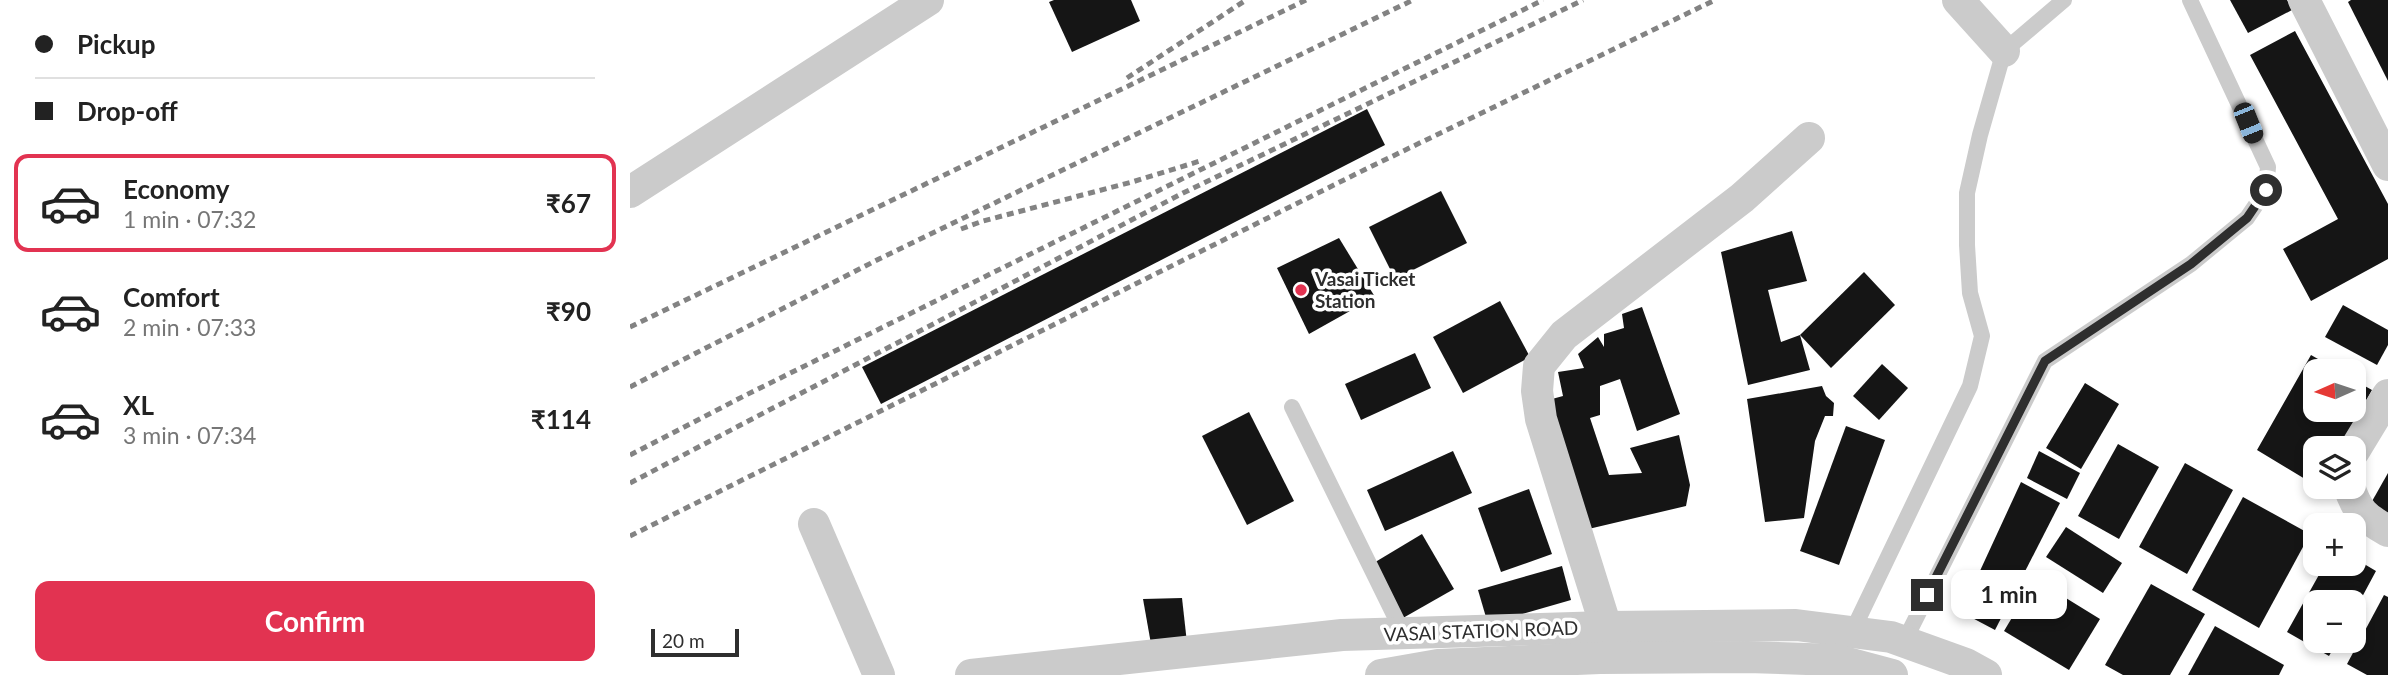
<!DOCTYPE html>
<meta charset="utf-8">
<style>
body{margin:0;font-family:Lato,sans-serif;background:#f6f6f6;color:#222;height:100vh;display:flex;flex-direction:column;font-size:26px;white-space:nowrap}
*{box-sizing:border-box;margin:0}
p{font-size:23px;color:#767676}
.icon{flex:none;width:38px;height:38px;fill:none;stroke:currentColor;stroke-width:2;stroke-linecap:round;stroke-linejoin:round}
.map{position:relative;flex:1;overflow:hidden}
.panel{display:flex;flex-direction:column;background:#fff;width:630px}
.panel>*{flex:none}
.guide{display:grid;align-content:center;height:154px;padding:0 35px;background:#fff}
.needle{width:46px;rotate:267deg}
.fabs{position:absolute;left:1673px;top:359px;display:grid;gap:14px}
.fabs a{display:grid;place-items:center;width:63px;height:63px;border-radius:14px;background:#fff;box-shadow:0 4px 10px #0003;font-size:35px}
.scale{position:absolute;left:21px;bottom:18px;width:88px;box-sizing:border-box;padding-left:7px;border:4px solid #2e2e2e;border-top:0;font-size:19px;line-height:24px;white-space:nowrap;color:#2e2e2e;-webkit-text-stroke:5px #fff;paint-order:stroke}
.end{position:absolute;width:32px;height:32px;margin:-16px;border:9px solid #2e2e2e;background:#fff;box-shadow:0 0 0 4px #fff}
.from{border-radius:50%}
.bubble{position:absolute;height:49px;border-radius:14px;background:#fff;box-shadow:0 4px 10px #0003;font-size:23px;font-weight:700;line-height:49px;text-align:center}
.car{position:absolute;width:21px;height:42px;margin:-21px -10px;border-radius:9px;box-shadow:0 0 5px 2px #0007;background:linear-gradient(#222 24%,#8ab4d8 0 40%,#222 0 76%,#8ab4d8 0 86%,#222 0)}
.guide b{display:flex;align-items:center;gap:24px;height:66px;font-size:26px}
.guide b+b{border-top:2px solid #e0e0e0}
.guide i{width:18px;height:18px;background:#222}
ul{padding:0;list-style:none}
li{display:flex;align-items:center;gap:21px;height:98px;margin:0 14px 10px;padding:0 21px;border:4px solid transparent;border-radius:14px}
li div{flex:1}
li b{display:block;font-size:26px}
li em{font-style:normal;font-weight:700}
li.active{border-color:#e23351}
li>.icon{width:63px;height:63px;stroke-width:1.5}
.action{display:flex;gap:14px;margin-top:auto;padding:14px 35px}
.action a{flex:1;height:80px;border-radius:14px;background:#e23351;color:#fff;font-size:28px;font-weight:700;line-height:80px;text-align:center}
main{display:flex;flex:1;min-height:0}
.map>svg:first-child{display:block}
.building{fill:#151515}
.lines{fill:none;stroke-linecap:round;stroke-linejoin:round}
.service{stroke:#cbcbcb;stroke-width:16}
.minor{stroke:#cbcbcb;stroke-width:32}
.rail{stroke:#838383;stroke-width:5;stroke-dasharray:7 5;stroke-linecap:butt}
.route{stroke:#2e2e2e;stroke-width:9}
.poi-dot{fill:#e23351;stroke:#fff;stroke-width:2.5}
.labels{text-anchor:middle;stroke-width:7;stroke-linejoin:round;paint-order:stroke}
.poi-label{font-size:19px;font-weight:bold;fill:#2e2e2e;stroke:#fff;text-anchor:start}
.street-label{font-size:19px;fill:#2e2e2e;stroke:#fff}
</style>
<main>
<section class="panel">
<div class="guide">
<b><i class="from"></i>Pickup</b>
<b><i></i>Drop-off</b>
</div>
<ul>
<li class="active"><svg class="icon" aria-label="car" viewBox="0 0 24 24"><path d="M5 17H2v-5l4-1 3-4h7l3 4 3 1v5h-3M9 17h6M6 11h13"/><circle cx="7" cy="17" r="2"/><circle cx="17" cy="17" r="2"/></svg><div><b>Economy</b><p>1 min · 07:32</p></div><em>₹67</em></li>
<li><svg class="icon" aria-label="car" viewBox="0 0 24 24"><path d="M5 17H2v-5l4-1 3-4h7l3 4 3 1v5h-3M9 17h6M6 11h13"/><circle cx="7" cy="17" r="2"/><circle cx="17" cy="17" r="2"/></svg><div><b>Comfort</b><p>2 min · 07:33</p></div><em>₹90</em></li>
<li><svg class="icon" aria-label="car" viewBox="0 0 24 24"><path d="M5 17H2v-5l4-1 3-4h7l3 4 3 1v5h-3M9 17h6M6 11h13"/><circle cx="7" cy="17" r="2"/><circle cx="17" cy="17" r="2"/></svg><div><b>XL</b><p>3 min · 07:34</p></div><em>₹114</em></li>
</ul>
<div class="action"><a>Confirm</a></div>
</section>
<div class="map">
<svg width="1758" height="675" viewBox="0 0 1758 675">
<rect width="100%" height="100%" fill="#fff"/>
<g class="building">
<path d="M424 0H501L510 21 442 52 419 2Z"/>
<path d="M1600 0H1657L1662 10 1618 33Z"/>
<path d="M1721 0H1758V81L1718 2Z"/>
<path d="M1665 31 1758 204V259L1681 301 1653 249 1708 219 1620 55Z"/>
<path d="M737 109 755 145 251 404 232 367Z"/>
<path d="M811 191 837 243 765 279 739 227Z"/>
<path d="M1162 231 1177 281 1138 290 1151 342 1170 335 1180 370 1118 385 1091 252Z"/>
<path d="M709 238 745 297 679 334 647 268Z"/>
<path d="M1234 272 1265 305 1201 368 1170 335Z"/>
<path d="M870 301 900 357 833 393 803 337Z"/>
<path d="M1713 305 1758 330V345L1747 365 1695 337Z"/>
<path d="M1012 307 1050 414 1007 431 990 379 970 386V415L960 418 979 475 1012 473 1000 448 1049 435 1060 485 1056 506 950 531 922 399 933 396 928 372 954 368 948 354 968 337 974 347V334L994 328 992 314Z"/>
<path d="M785 353 801 388 731 420 715 384Z"/>
<path d="M1681 355 1709 371H1685V410H1724V380L1742 390 1709 448H1685V485L1627 450Z"/>
<path d="M1252 364 1278 388 1249 420 1223 396Z"/>
<path d="M1455 383 1489 404 1451 469 1416 448Z"/>
<path d="M1192 386 1196 396 1204 403 1203 416H1195L1185 441 1174 518 1135 522 1117 399Z"/>
<path d="M619 412 664 501 617 525 572 436Z"/>
<path d="M1216 426 1255 440 1209 565 1170 551Z"/>
<path d="M1488 444 1529 467 1489 539 1448 516Z"/>
<path d="M823 451 842 493 755 531 737 490Z"/>
<path d="M1409 451 1450 473 1437 499 1397 478Z"/>
<path d="M1555 463 1603 490 1557 574 1509 547Z"/>
<path d="M1758 473V513L1741 503Z"/>
<path d="M1391 482 1430 503 1365 630 1331 612Z"/>
<path d="M899 489 922 554 871 572 848 508Z"/>
<path d="M1613 497 1680 534 1629 628 1562 590Z"/>
<path d="M1436 527 1492 563 1473 593 1416 557Z"/>
<path d="M792 534 824 589 773 618 742 564Z"/>
<path d="M1724 558 1746 571 1724 612V602H1685V640H1708L1699 656 1657 632 1695 564H1724Z"/>
<path d="M932 566 941 600 858 624 848 590Z"/>
<path d="M1405 579 1470 619 1439 670 1374 631Z"/>
<path d="M1521 584 1575 614 1540 675H1493L1475 665Z"/>
<path d="M1754 595 1758 597V675H1737L1717 664Z"/>
<path d="M552 598 557 643 521 644 513 599Z"/>
<path d="M1585 626 1654 665 1649 675H1558Z"/>
</g>
<g class="lines">
<g class="service">
<path d="M662 407 773 633"/>
<path d="M1222 632 1340 386 1352 336 1340 293 1337 245V193L1350 135 1374 51 1434 0"/>
<path d="M1274 642 1415 361 1561 264 1617 218 1636 190 1638 167 1560 0"/>
</g>
<g class="minor">
<path d="M1328 0 1374 51"/>
<path d="M1674 0 1758 165"/>
<path d="M0 192 298 0"/>
<path d="M1724 451 1758 395"/>
<path d="M1719 486C1727 512 1735 518 1758 531"/>
<path d="M184 524 249 675"/>
<path d="M976 627 911 419 907 391 909 366 934 335 1112 198 1179 138"/>
<path d="M341 675 712 635 976 627 1166 625 1261 637 1336 664 1356 675"/>
<path d="M751 675 808 665 970 658 1118 657 1206 660 1262 675"/>
</g>
<g class="rail">
<path d="M497 78 616 0"/>
<path d="M331 229 353 221 502 182 570 161"/>
<path d="M0 327 676 0"/>
<path d="M0 387 249 259 783 0"/>
<path d="M0 455 114 396 913 0"/>
<path d="M0 483 553 193 953 0"/>
<path d="M0 536 734 170 1085 0"/>
</g>
</g>
<g class="lines">
<path class="route" d="M1297 595 1415 361 1561 264 1617 218 1636 190"/>
</g>
<circle class="poi-dot" cx="671" cy="290" r="7"/>
<g class="labels">
<g class="poi-label">
<text x="685" y="286">Vasai Ticket<tspan x="685" dy="22">Station</tspan></text>
</g>
<g class="street-label">
<text transform="translate(851 631) rotate(-2)" y="7">VASAI STATION ROAD</text>
</g>
</g>
</svg>
<div class="fabs">
<a><svg class="needle" viewBox="-14 -14 28 28"><path d="M0-13l5 13h-10z" fill="#e53935"/><path d="M0 13l5-13h-10z" fill="#767676"/></svg></a>
<a><svg class="icon" aria-label="layers" viewBox="0 0 24 24"><path d="M12 4l9 5-9 5-9-5zM3 14l9 5 9-5"/></svg></a>
<a>+</a>
<a>−</a>
</div>
<div class="scale">20 m</div>
<i class="end from" style="left:1636px;top:190px"></i>
<i class="end" style="left:1297px;top:595px"></i>
<div class="bubble" style="left:1321px;top:570px;width:116px">1 min</div>
<i class="car" style="left:1618px;top:123px;rotate:158deg"></i>
</div>
</main>
